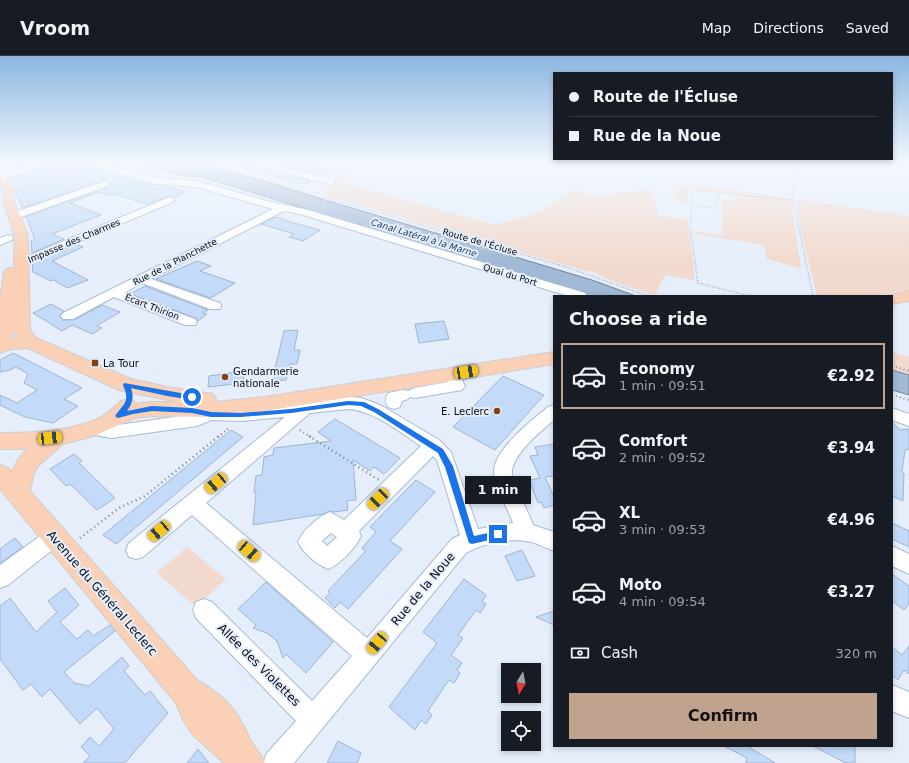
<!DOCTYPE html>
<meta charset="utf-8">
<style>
body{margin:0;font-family:"DejaVu Sans",sans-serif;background:#20242c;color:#f1f3f6;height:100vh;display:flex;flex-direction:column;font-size:15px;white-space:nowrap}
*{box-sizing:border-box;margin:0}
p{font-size:13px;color:#9ea1a6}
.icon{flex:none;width:22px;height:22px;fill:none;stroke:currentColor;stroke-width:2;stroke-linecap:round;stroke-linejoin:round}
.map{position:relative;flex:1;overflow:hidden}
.drawer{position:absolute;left:553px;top:239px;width:340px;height:452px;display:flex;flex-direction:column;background:#171b24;border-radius:0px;box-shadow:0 2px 6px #0003}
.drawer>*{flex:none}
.guide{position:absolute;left:553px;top:16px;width:340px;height:88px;border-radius:0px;box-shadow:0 2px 6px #0003;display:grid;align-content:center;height:88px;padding:0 16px;background:#171b24}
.needle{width:26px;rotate:190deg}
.controls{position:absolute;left:501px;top:607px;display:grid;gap:8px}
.controls a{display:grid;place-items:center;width:40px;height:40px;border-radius:0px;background:#171b24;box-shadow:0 2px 6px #0003;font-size:20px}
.end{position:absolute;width:18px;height:18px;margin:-9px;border:5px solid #1a73e8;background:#fff;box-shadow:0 0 0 2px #fff}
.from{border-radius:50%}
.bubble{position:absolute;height:28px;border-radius:0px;background:#171b24;box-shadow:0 2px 6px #0003;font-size:13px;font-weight:700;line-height:28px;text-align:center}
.car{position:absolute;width:12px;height:24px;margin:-12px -6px;border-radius:5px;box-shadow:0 0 3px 1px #0007;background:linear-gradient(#f5c518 24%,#345 0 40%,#f5c518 0 76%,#345 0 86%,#f5c518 0)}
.guide b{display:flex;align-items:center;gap:14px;height:38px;font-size:15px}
.guide b+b{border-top:1px solid #363941}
.guide i{width:10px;height:10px;background:#f1f3f6}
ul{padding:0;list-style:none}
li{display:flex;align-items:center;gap:12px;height:66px;margin:0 8px 6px;padding:0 8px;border:2px solid transparent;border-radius:0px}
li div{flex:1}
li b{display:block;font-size:15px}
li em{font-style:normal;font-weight:700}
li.current{border-color:#c0a38f}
li>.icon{width:36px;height:36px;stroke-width:1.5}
h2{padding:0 16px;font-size:18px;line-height:48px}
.pay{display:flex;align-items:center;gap:10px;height:44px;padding:0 16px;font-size:15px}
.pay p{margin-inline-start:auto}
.button{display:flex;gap:8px;margin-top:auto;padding:8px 16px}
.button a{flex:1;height:46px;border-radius:0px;background:#c0a38f;color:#111;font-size:16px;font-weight:700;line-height:46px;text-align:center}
header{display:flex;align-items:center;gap:24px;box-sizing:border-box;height:56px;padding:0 20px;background:#171b24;border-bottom:1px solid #363941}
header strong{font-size:19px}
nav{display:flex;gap:22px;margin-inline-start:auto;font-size:14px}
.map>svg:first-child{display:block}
.green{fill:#f1dacd}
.water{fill:#a1b9d4;stroke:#72859b}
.building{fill:#c3dbf8;stroke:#9eb5d0}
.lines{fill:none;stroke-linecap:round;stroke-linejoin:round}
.minor-casing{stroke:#a5bcd7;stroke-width:2}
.major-casing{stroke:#cdcfd0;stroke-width:2}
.path-far3{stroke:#7b838e;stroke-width:1;stroke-dasharray:0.5 1.5;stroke-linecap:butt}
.path-far2{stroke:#7b838e;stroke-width:1.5;stroke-dasharray:0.5 2;stroke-linecap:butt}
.path-far1{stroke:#7b838e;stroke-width:2;stroke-dasharray:1 3;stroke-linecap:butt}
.path{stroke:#7b838e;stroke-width:2.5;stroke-dasharray:1 3.5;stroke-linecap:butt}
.minor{fill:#fff;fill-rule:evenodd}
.major{fill:#fad0b6;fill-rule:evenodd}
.route{fill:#1a73e8}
.poi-dot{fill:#844211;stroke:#e5eefa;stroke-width:1.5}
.labels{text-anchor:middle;stroke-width:4;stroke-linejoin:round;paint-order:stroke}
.far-water-label{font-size:9px;font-style:italic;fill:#15395e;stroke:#e5eefa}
.far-street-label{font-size:9px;fill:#050d16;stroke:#e5eefa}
.poi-label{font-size:10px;fill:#050d16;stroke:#e5eefa;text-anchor:start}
.near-street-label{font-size:12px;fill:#050d16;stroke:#e5eefa}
</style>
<header>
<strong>Vroom</strong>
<nav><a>Map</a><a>Directions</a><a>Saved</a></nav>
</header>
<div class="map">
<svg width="909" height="707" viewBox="0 0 909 707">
<rect width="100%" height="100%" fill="#e5eefa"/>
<g class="green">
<path d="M361 107H364L338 125 494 169 531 159 547 152 572 134H579L586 138 603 139 652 133 658 160 688 163 695 224 665 219 655 239C640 235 624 230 610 224 601 220 596 215 586 215L322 138 323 132Z"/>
<path d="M696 129 786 142 791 145 801 212 767 203 764 189 695 178V175L722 179V144L736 143 732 138 689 133 687 135 689 147 676 146 675 134 670 132H661Z"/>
<path d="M797 143 909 160V234L875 240H817L798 161Z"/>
<path d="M892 296 909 301V319L892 314Z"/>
<path d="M187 491 226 523 196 551 157 517Z"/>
</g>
<g class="water">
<path d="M136 107H193L249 121 592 224 636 240H590L202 121 185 120Z"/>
<path d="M892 314 909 319V339L892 334Z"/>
</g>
<g class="building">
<path d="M50 107H77L186 136 174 141 169 140 147 148 114 138 109 140 99 136 70 147 101 159 52 178 64 183 32 197 31 185 35 183 29 169V165L25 161 108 131 110 129 105 124 22 152 16 137V133L23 132 9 123 48 110Z"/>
<path d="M239 107H248L250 110 311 125 305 128 299 127 239 110Z"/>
<path d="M269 107H325L316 111 330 114 322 119Z"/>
<path d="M276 161 294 167 320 174 303 185 289 181 294 178 261 168Z"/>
<path d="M76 188 83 191 52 205 88 224 67 232 54 224 51 225 33 216 32 207Z"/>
<path d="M197 205 211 210 200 215 235 227 211 242 156 223Z"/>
<path d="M145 230 208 254 203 257 207 258 198 265 196 262 130 238Z"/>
<path d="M51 248 64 255 60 259 63 264H74L102 249 120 256 98 269 97 270 102 272 92 278 72 269 62 275 33 257Z"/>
<path d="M444 265 449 283 419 287 415 268Z"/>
<path d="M298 274 294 294H300L297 308H290L286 324 272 325 284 275Z"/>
<path d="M13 297 82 332 64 343 78 350 53 367 25 361 0 349V339L17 347 37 334 24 327 28 318 16 311 10 314 0 316V304Z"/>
<path d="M244 315 243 327 208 331 209 320Z"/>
<path d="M503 320 544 339 495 394 453 371Z"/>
<path d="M335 363 400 402 384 418 374 411 370 415 353 404 356 444 347 445 348 454 334 456 329 455 323 458 253 469 256 437H254L256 420 262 419 264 401 273 399 274 392 331 385 318 376Z"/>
<path d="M892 366 900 374 909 373V393L905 394 902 416 904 417 903 445 892 440Z"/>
<path d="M231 374 243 381 116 488 103 479Z"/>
<path d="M554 388V420L545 421 554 441V449L544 452 541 446 538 447 529 424 540 422 530 400 538 399 535 391Z"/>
<path d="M74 398 82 405 79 407 115 442 97 454 70 428 66 430 50 413Z"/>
<path d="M416 424 435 436 390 485 402 493 348 553 340 546 335 552 325 542 330 537 328 535 366 495 362 492 376 476 370 471Z"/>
<path d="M892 467 909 475V491L892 483Z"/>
<path d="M15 482 23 491 0 507V493Z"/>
<path d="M522 494 535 520 517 525 505 500Z"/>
<path d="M892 518 909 530V548L904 554 892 545Z"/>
<path d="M464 523 486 539 482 546 486 548 480 557 476 554 458 579 463 582 451 599 462 607 457 614 460 617 454 627 449 624 428 655 432 659 426 668 421 664 415 674 389 651 437 587 423 576Z"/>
<path d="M266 526 333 586 306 617 286 598 283 602 277 585 267 577 253 572 256 569 238 553Z"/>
<path d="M65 532 79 549 60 566 77 583 88 574 93 580 110 569 115 575 64 616 74 627 89 630 122 601 129 610 124 615 145 639 150 635 168 657 125 707H83L90 700 81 691 90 681 99 690 114 673 97 652 80 668 50 633 42 641 31 628 23 634 0 603V550L10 542 36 576 57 556 48 545Z"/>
<path d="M554 555V569L536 561Z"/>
<path d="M909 590V618L904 614 898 624 892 619V591L902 599Z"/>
<path d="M338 685 361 697 357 707H327Z"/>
<path d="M724 690H747L775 707H746L747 702Z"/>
<path d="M813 690H855V707H846Z"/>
<path d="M198 693 209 707H187Z"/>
</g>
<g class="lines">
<g class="minor-casing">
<g id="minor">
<path d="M37 107H49L48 109 0 124V118Z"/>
<path d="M87 107H99L156 122 197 125 271 146 308 154 585 237 587 240H568L303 159 284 155 151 223 220 247 221 250 220 253H210L142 227 124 237 195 263 197 266 195 269H185L114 241 73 263H63L61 260 63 257 273 153 196 131 156 128 88 109Z"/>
<path d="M249 107H263L334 123 335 125 331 128 250 109Z"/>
<path d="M105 125 109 128 108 130 18 162 14 163 9 160 10 158Z"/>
<path d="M170 141 173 142 175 144 173 146 26 208H18L16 206 18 204Z"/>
<path d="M8 179 12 180 13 182 12 184 0 189V182Z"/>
<path d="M452 313 457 314 465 330 462 334 415 342 410 341 408 343 402 345 400 351 394 353 388 351C385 346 385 342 388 337L403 334 408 335 415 332 448 326 445 318 447 314Z"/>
<path d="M348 341 362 342 382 350 439 384 451 396 478 473 513 467C508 453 496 433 494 418 491 396 532 364 548 351L554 349V364C541 375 509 401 512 420 515 433 528 454 533 469L554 476V495C546 492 539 488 531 486 511 481 484 487 466 497L294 707H263L267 697 296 665 196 562 193 554 196 546 204 543 212 546 312 645 352 600 192 459 143 501 136 503 129 501 126 494 129 487 285 361 241 365 212 364 197 370 111 382 86 377 84 373 86 369 92 367 111 370 195 358 202 354 218 349 225 353H241ZM348 353C375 355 399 376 421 390L344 464 330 456C318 461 303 474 298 486 303 497 316 508 328 513 341 508 355 492 361 480L359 475 433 400 437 404 460 479 452 483 367 582 206 447 310 357ZM331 477 337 481 327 490 322 485Z"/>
<path d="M892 352 909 358V370L892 364Z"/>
<path d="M54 472 61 475 64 481 61 487 8 529 0 532V509L47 475Z"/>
<path d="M892 490 909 498V518L892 510Z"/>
<path d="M892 629 909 636V662L892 655Z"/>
</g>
</g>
<g class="major-casing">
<g id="major">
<path d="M0 121 7 123 15 133 13 143 27 176 28 184 30 275 36 282 131 323 167 331 213 338 216 343 214 346 265 341 554 296V308L265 355 211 361 152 360 134 362 94 380 63 388 38 410 34 417 30 435 198 625C217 635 232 648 242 667 246 673 248 681 252 687 258 696 260 696 265 707H224L193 679 183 664 176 647 0 433V409L8 412 12 416 18 404 27 393H0V377C31 377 65 376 95 364 100 362 106 358 111 354 119 347 122 341 134 345L135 348 152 346H178L119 334 28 292 11 293 0 297V245L4 216 6 213 14 212C14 201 15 189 14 178 11 160 0 152 3 133L0 129ZM14 271V276L18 282H12Z"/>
<path d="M909 235V245L892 248V240H886Z"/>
</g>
</g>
<g class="path-far3">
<path d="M200 107 308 137H318"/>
<path d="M337 121 358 107"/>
<path d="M322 131 318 137 325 141 452 178"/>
<path d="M692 149 714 152 716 151 718 139"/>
<path d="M691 178V136L700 135 793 144"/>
<path d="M800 178 793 144 794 132 801 107"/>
</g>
<g class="path-far2">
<path d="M449 177 566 211 648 240"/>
<path d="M691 177 698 227 750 240"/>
<path d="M800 177 813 240"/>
</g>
<g class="path-far1">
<path d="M892 310 909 315"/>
<path d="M892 339 909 344"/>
<path d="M300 374 311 381"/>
<path d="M218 381 230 371"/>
</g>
<g class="path">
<path d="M309 380 379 424"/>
<path d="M80 482 119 452 145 440 219 380"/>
</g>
<use href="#minor" class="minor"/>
<use href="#major" class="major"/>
</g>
<linearGradient id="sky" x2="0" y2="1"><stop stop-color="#8bb6e0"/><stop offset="0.52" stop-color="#f3f7fd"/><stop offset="1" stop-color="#f3f7fd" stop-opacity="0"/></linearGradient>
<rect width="909" height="206" fill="url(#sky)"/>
<path class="route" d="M124 327 192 339 195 341 192 344 167 340 131 332C134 341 133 347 127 355L152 350 192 352 211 356 241 357 291 353 348 345 364 346 378 353 443 393 453 410 474 480 498 475 502 478 498 482 472 488 469 487 445 411 438 397 374 356 361 350 348 349 291 357 241 361H211L192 357 152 355 133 358 118 362 115 360C125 346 130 346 123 329Z"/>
<g class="poi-dot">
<rect x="91" y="303" width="8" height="8" rx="2"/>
<circle cx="225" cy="321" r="4"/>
<circle cx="497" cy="355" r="4"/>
</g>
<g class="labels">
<g class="far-water-label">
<text transform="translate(424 182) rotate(17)" y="3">Canal Latéral à la Marne</text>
</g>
<g class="far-street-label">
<text transform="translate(74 185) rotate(-23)" y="3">Impasse des Charmes</text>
<text transform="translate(480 186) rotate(16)" y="3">Route de l'Écluse</text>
<text transform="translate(175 206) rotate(-27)" y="3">Rue de la Planchette</text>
<text transform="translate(510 219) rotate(17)" y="3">Quai du Port</text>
<text transform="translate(152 251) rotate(21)" y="3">Écart Thirion</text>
</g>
<g class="poi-label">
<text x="103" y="311">La Tour</text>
<text x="233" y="319">Gendarmerie<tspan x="233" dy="12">nationale</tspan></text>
<text x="489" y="359" text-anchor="end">E. Leclerc</text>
</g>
<g class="near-street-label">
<text transform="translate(423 533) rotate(-50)" y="4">Rue de la Noue</text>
<text transform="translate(102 537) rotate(49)" y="4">Avenue du Général Leclerc</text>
<text transform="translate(259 609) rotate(45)" y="4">Allée des Violettes</text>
</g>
</g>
</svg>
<div class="controls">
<a><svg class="needle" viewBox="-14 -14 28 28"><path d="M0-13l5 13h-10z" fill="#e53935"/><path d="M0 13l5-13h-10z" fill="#9ea1a6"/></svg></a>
<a><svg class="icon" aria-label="locate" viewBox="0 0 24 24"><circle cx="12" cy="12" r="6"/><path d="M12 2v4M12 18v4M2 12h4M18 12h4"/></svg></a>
</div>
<i class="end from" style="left:192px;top:341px"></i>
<i class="end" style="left:498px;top:478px"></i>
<div class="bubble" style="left:465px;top:420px;width:66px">1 min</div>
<i class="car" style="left:466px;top:316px;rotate:81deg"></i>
<i class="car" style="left:50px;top:382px;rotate:83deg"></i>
<i class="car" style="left:216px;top:427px;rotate:230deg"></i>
<i class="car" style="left:378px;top:443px;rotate:225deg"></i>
<i class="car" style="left:159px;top:475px;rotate:230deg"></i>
<i class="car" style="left:249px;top:495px;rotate:131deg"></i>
<i class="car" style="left:377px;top:587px;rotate:220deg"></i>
<div class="guide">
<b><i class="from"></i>Route de l'Écluse</b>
<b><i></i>Rue de la Noue</b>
</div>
<section class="drawer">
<h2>Choose a ride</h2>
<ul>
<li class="current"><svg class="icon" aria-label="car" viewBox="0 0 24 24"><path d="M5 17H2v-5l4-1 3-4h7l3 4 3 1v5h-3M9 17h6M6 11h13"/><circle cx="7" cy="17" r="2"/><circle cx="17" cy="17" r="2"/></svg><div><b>Economy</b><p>1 min · 09:51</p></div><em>€2.92</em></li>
<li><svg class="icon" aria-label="car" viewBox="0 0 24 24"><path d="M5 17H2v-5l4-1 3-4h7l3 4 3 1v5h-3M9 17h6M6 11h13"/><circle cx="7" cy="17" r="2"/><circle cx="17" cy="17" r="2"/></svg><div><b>Comfort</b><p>2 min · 09:52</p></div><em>€3.94</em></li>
<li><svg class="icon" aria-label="car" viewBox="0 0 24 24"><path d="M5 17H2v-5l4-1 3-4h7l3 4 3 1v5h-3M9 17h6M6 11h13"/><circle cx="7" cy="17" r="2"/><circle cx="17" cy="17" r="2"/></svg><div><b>XL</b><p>3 min · 09:53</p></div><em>€4.96</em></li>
<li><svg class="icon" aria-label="car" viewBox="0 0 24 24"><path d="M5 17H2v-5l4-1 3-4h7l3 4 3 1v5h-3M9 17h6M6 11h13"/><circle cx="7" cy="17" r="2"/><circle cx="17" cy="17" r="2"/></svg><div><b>Moto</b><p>4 min · 09:54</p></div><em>€3.27</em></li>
</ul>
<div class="pay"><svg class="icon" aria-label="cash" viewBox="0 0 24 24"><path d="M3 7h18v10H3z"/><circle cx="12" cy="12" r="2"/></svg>Cash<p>320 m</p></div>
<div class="button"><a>Confirm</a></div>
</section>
</div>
